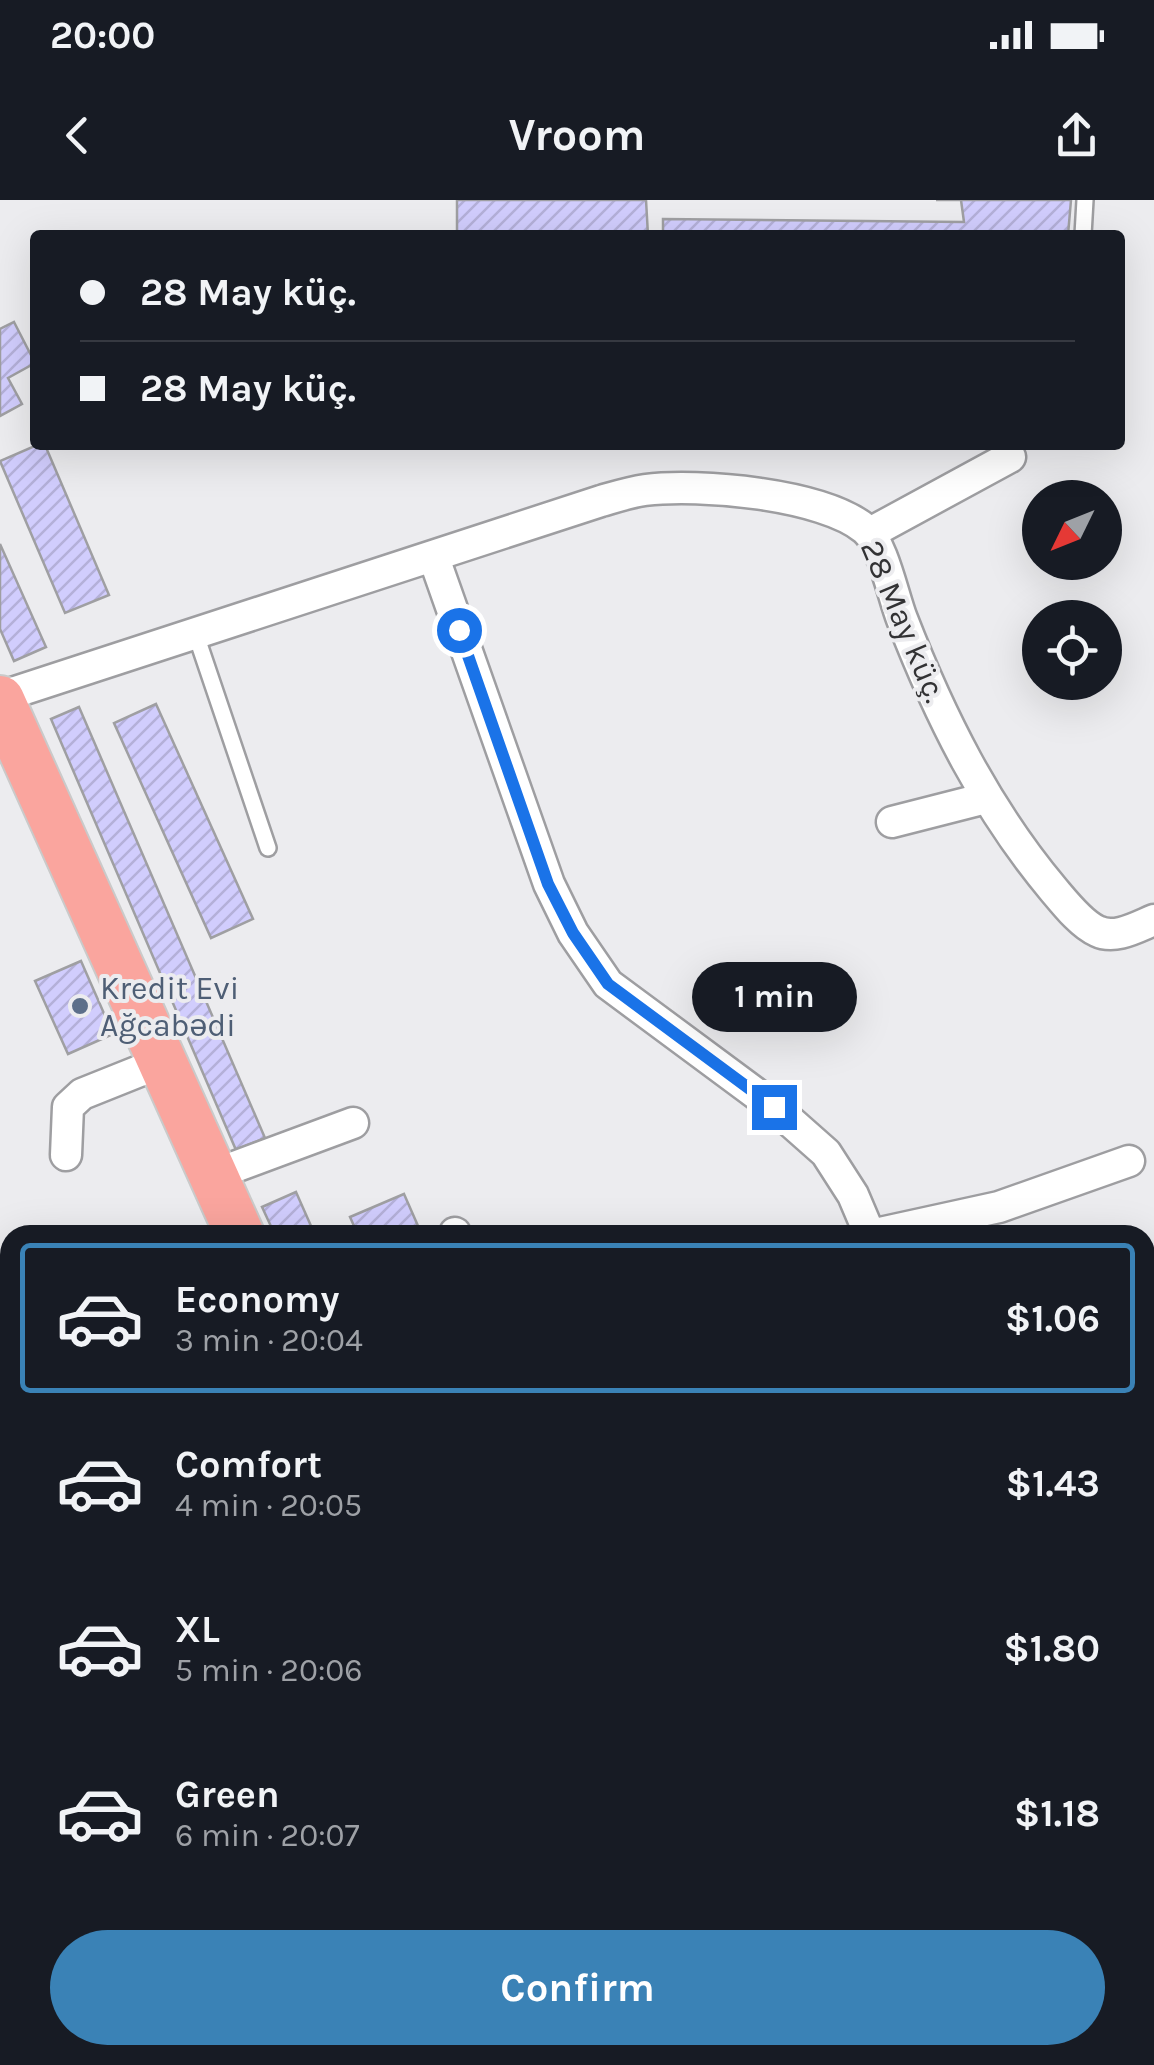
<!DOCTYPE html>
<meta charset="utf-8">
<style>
body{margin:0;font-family:Karla,sans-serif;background:#242831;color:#f1f3f6;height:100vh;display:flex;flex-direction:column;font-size:38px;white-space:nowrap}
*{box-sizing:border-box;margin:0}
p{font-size:32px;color:#9ea1a6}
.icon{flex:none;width:55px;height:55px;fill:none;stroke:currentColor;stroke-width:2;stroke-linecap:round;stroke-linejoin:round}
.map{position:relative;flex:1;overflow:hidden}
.panel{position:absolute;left:0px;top:1025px;width:1155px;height:840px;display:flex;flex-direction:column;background:#171b24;border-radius:30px 30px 0 0;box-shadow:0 10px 40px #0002}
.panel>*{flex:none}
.hud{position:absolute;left:30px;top:30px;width:1095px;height:220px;border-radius:10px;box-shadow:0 10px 40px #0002;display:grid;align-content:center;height:220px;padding:0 50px;background:#171b24}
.needle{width:65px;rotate:227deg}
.tools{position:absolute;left:1022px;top:280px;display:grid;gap:20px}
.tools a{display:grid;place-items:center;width:100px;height:100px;border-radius:50%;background:#171b24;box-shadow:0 10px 40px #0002;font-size:50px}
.end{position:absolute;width:45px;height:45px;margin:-22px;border:12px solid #1a73e8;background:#fff;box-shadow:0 0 0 5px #fff}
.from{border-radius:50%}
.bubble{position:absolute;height:70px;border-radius:35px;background:#171b24;box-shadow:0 10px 40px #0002;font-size:32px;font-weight:700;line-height:70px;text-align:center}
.hud b{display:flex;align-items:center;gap:35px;height:95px;font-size:38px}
.hud b+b{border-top:2px solid #363941}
.hud i{width:25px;height:25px;background:#f1f3f6}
ul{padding:18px 0 0;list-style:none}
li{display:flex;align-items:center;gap:30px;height:150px;margin:0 20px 15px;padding:0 30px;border:5px solid transparent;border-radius:10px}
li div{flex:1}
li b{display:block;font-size:38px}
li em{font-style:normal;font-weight:700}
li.on{border-color:#3a82b6}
li>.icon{width:90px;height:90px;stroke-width:1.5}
.primary-button{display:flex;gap:20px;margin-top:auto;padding:20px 50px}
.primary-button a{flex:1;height:115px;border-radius:60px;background:#3a82b6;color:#fff;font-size:40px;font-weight:700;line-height:115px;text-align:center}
.status{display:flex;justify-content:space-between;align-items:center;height:70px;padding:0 50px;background:#171b24;direction:ltr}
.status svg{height:28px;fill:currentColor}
header{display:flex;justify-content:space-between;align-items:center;height:130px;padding:0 50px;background:#171b24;font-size:45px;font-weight:700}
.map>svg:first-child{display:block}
.grass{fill:url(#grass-tufts)}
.building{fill:url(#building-hatch);stroke:#9f9fa2;stroke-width:2.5}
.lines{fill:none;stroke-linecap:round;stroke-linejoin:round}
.lane-casing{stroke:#9e9ea1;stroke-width:20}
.street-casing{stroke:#9e9ea1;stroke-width:35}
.primary-casing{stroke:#cacaca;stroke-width:52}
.lane{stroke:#fff;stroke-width:15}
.street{stroke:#fff;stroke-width:30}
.primary{stroke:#faa59e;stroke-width:48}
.route{stroke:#1a73e8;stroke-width:12}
.service-dot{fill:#5c6f8a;stroke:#ececef;stroke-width:4}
.labels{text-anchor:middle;stroke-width:8;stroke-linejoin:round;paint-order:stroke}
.street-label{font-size:32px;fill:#323234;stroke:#ececef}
.service-label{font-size:32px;fill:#4e5e75;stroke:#ececef;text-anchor:start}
</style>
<div class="status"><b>20:00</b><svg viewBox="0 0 49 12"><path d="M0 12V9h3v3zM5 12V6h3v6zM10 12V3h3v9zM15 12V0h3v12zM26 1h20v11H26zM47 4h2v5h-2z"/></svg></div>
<header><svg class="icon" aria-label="back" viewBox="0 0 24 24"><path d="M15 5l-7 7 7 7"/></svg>Vroom<svg class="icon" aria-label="share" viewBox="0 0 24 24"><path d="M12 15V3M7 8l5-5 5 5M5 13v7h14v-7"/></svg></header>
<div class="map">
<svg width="1154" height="1865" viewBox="0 0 1154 1865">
<defs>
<pattern id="grass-tufts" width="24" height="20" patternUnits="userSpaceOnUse" patternTransform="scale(2.5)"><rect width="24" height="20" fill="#96eac2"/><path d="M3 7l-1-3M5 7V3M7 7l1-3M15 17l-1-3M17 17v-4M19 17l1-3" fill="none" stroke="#82c9a7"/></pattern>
<pattern id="building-hatch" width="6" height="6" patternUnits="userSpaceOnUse" patternTransform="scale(2.5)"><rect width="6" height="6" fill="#d1cdfd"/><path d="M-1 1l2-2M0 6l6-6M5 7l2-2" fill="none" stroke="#b4b0d9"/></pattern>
</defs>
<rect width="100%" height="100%" fill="#ececef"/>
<path class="grass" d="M630 1855H706L710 1865H634Z"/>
<g class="building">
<path d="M457 0H646L648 35H457Z"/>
<path d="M936 0H1071L1068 35H663V19L964 22 961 0Z"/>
<path d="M14 122 35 163 8 178 22 204 0 216V129Z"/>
<path d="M37 245H45L109 395 65 413 0 261Z"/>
<path d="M0 344 46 447 14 461 0 429Z"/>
<path d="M156 504 253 719 211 738 114 523Z"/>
<path d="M79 507 265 938 236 950 51 519Z"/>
<path d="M81 761 113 834 68 854 35 781Z"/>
<path d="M296 992 315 1035H275L262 1007Z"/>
<path d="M404 994 422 1035H358L350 1017Z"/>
<path d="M1154 1634V1698L1145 1702V1638Z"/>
<path d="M720 1855H773L777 1865H724Z"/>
</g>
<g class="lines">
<g class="lane-casing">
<g id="lane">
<path d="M1083 35 1085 0"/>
<path d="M195 432 268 648"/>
<path d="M877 1855 881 1865"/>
</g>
</g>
<g class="street-casing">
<g id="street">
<path d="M870 333 1010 257"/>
<path d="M434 358 549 684 573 733 608 784 774 907 826 953 853 995 870 1035"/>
<path d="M0 497 601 301C615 297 630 292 645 290 699 283 823 294 865 329 883 344 893 396 902 419 940 517 986 609 1053 689 1064 702 1081 724 1097 731 1115 740 1137 727 1154 720"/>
<path d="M892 622 986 598"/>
<path d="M66 955 68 907 82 894 162 862"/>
<path d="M213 975 353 923"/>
<path d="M455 1033 456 1035"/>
<path d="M871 1035 999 1007 1129 961"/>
<path d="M0 1200 10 1208"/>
<path d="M0 1406H10"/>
<path d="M1145 1585 1154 1581"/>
<path d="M1145 1729 1154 1724"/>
<path d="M0 1814 10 1832"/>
<path d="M23 1855 29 1865"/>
</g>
</g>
<g class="primary-casing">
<g id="primary">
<path d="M0 500 240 1035"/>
<path d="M608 1855 612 1865"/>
</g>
</g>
<use href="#lane" class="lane"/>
<use href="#street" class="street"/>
<use href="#primary" class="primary"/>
</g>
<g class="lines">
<path class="route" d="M459 430 548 684 573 733 608 784 774 907"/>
</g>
<circle class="service-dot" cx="80" cy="806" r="10"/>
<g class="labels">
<g class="street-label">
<text transform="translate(904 421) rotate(67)" y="11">28 May küç.</text>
</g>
<g class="service-label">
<text x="100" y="799">Kredit Evi<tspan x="100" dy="37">Ağcabədi</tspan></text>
</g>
</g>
</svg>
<div class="tools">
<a><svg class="needle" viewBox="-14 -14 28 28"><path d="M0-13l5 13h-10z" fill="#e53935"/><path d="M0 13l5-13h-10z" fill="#9ea1a6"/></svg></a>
<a><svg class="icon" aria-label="locate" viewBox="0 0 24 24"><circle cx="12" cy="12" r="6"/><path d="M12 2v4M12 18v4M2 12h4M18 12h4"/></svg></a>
</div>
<i class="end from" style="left:459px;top:430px"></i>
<i class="end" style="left:774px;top:907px"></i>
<div class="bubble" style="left:692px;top:762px;width:165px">1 min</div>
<div class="hud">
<b><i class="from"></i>28 May küç.</b>
<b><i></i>28 May küç.</b>
</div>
<section class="panel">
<ul>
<li class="on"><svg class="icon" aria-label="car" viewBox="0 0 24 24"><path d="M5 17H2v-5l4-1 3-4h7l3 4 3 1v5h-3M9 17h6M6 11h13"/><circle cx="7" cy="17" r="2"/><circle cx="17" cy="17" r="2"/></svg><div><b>Economy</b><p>3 min · 20:04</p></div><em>$1.06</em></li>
<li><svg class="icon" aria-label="car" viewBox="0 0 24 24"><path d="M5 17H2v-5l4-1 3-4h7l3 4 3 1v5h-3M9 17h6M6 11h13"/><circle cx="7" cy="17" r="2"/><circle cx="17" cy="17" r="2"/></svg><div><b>Comfort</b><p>4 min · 20:05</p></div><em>$1.43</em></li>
<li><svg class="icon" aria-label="car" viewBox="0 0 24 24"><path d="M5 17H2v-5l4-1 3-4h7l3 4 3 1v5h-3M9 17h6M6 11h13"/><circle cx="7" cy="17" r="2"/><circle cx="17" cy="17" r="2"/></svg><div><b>XL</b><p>5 min · 20:06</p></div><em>$1.80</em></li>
<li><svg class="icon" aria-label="car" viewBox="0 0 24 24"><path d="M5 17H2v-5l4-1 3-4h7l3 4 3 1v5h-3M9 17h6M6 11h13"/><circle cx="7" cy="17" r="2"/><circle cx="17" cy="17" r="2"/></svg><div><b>Green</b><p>6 min · 20:07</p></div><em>$1.18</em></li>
</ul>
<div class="primary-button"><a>Confirm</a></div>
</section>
</div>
